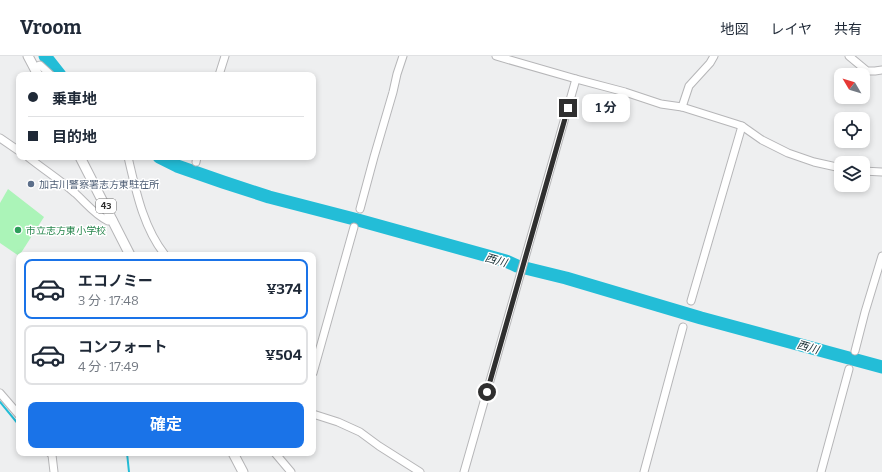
<!DOCTYPE html>
<html lang="ja">
<meta charset="utf-8">
<style>
body{margin:0;font-family:Bitter,"Noto Sans JP",serif;background:#f2f2f3;color:#1f2937;height:100vh;display:flex;flex-direction:column;font-size:15px;white-space:nowrap}
*{box-sizing:border-box;margin:0}
p{font-size:13px;color:#747a83}
.icon{flex:none;width:22px;height:22px;fill:none;stroke:currentColor;stroke-width:2;stroke-linecap:round;stroke-linejoin:round}
.map{position:relative;flex:1;overflow:hidden}
.sheet{position:absolute;left:16px;top:196px;width:300px;height:204px;display:flex;flex-direction:column;background:#fff;border-radius:8px;box-shadow:0 2px 6px #0003}
.sheet>*{flex:none}
.top-card{position:absolute;left:16px;top:16px;width:300px;height:88px;border-radius:8px;box-shadow:0 2px 6px #0003;display:grid;align-content:center;height:88px;padding:0 12px;background:#fff}
.needle{width:26px;rotate:308deg}
.buttons{position:absolute;left:834px;top:12px;display:grid;gap:8px}
.buttons a{display:grid;place-items:center;width:36px;height:36px;border-radius:8px;background:#fff;box-shadow:0 2px 6px #0003;font-size:20px}
.end{position:absolute;width:18px;height:18px;margin:-9px;border:5px solid #2f2f2f;background:#fff;box-shadow:0 0 0 2px #fff}
.from{border-radius:50%}
.bubble{position:absolute;height:28px;border-radius:8px;background:#fff;box-shadow:0 2px 6px #0003;font-size:13px;font-weight:700;line-height:28px;text-align:center}
.top-card b{display:flex;align-items:center;gap:14px;height:38px;font-size:15px}
.top-card b+b{border-top:1px solid #e0e1e3}
.top-card i{width:10px;height:10px;background:#1f2937}
ul{padding:7px 0 0;list-style:none}
li{display:flex;align-items:center;gap:12px;height:60px;margin:0 8px 6px;padding:0 4px;border:2px solid #e0e1e3;border-radius:8px}
li div{flex:1}
li b{display:block;font-size:15px}
li em{font-style:normal;font-weight:700}
li.selected{border-color:#1a73e8}
li>.icon{width:36px;height:36px;stroke-width:1.5}
.button{display:flex;gap:8px;margin-top:auto;padding:8px 12px}
.button a{flex:1;height:46px;border-radius:8px;background:#1a73e8;color:#fff;font-size:16px;font-weight:700;line-height:46px;text-align:center}
header{display:flex;align-items:center;gap:24px;box-sizing:border-box;height:56px;padding:0 20px;background:#fff;border-bottom:1px solid #e0e1e3}
header strong{font-size:19px}
nav{display:flex;gap:22px;margin-inline-start:auto;font-size:14px}
.map>svg:first-child{display:block}
.green{fill:#abf4b8}
.lines{fill:none;stroke-linecap:round;stroke-linejoin:round}
.stream{stroke:#23bdd7;stroke-width:2}
.river{stroke:#23bdd7;stroke-width:13}
.minor-casing{stroke:#b6b6b8;stroke-width:9}
.major-casing{stroke:#b6b6b8;stroke-width:11}
.minor{stroke:#fff;stroke-width:7}
.major{stroke:#fff;stroke-width:9}
.route{stroke:#2f2f2f;stroke-width:5}
.service-dot{fill:#5c6f8a;stroke:#fff;stroke-width:1.5}
.leisure-dot{fill:#2e9e5b;stroke:#fff;stroke-width:1.5}
.labels{text-anchor:middle;stroke-width:3;stroke-linejoin:round;paint-order:stroke}
.shield{fill:#fff;stroke:#6d6d6d;stroke-width:1}
.shield-label{font-size:9px;font-weight:bold;fill:#2f2f2f}
.service-label{font-size:10px;fill:#4e5e75;stroke:#fff;text-anchor:start}
.leisure-label{font-size:10px;fill:#27864d;stroke:#fff;text-anchor:start}
.water-label{font-size:11px;font-style:italic;fill:#182f34;stroke:#fff}
</style>
<header>
<strong>Vroom</strong>
<nav><a>地図</a><a>レイヤ</a><a>共有</a></nav>
</header>
<div class="map">
<svg width="882" height="416" viewBox="0 0 882 416">
<rect width="100%" height="100%" fill="#eeeff0"/>
<path class="green" d="M8 133 44 161 19 200 0 187V147Z"/>
<g class="lines">
<g class="stream">
<path d="M0 346 19 369"/>
<path d="M127 397 129 416"/>
</g>
<g class="river">
<path d="M45 0 60 19"/>
<path d="M159 101 177 110 223 126 269 141 358 164 506 205 517 210 566 222 701 262 882 311"/>
</g>
<g class="minor-casing">
<g id="minor">
<path d="M496 0 576 23 625 36 661 48 682 51 736 68 742 70 762 84 788 97 814 106 841 112"/>
<path d="M849 0 867 15H875L882 14"/>
<path d="M34 12 40 9 51 19"/>
<path d="M219 19 225 0"/>
<path d="M682 51 689 30 710 7 714 0"/>
<path d="M0 82 19 95"/>
<path d="M28 101C43 113 60 124 75 137 86 147 95 159 108 165L113 164"/>
<path d="M128 101C136 135 143 171 165 199"/>
<path d="M196 106 197 101"/>
<path d="M863 115 882 116"/>
<path d="M360 153 374 101 393 36 397 18 403 0"/>
<path d="M691 245 742 70"/>
<path d="M855 295 865 256 882 200"/>
<path d="M313 317 354 171"/>
<path d="M0 337 19 359"/>
<path d="M313 358 338 366 360 376 379 390 420 416"/>
<path d="M50 397 52 399 54 416"/>
<path d="M275 397 291 416"/>
<path d="M464 416 576 23"/>
<path d="M644 416 683 271"/>
<path d="M821 416 849 313"/>
</g>
</g>
<g class="major-casing">
<g id="major">
<path d="M28 0 38 19"/>
<path d="M80 101 130 199"/>
<path d="M233 397 243 416"/>
</g>
</g>
<use href="#minor" class="minor"/>
<use href="#major" class="major"/>
</g>
<g class="lines">
<path class="route" d="M487 336 568 52"/>
</g>
<circle class="service-dot" cx="31" cy="128" r="4"/>
<circle class="leisure-dot" cx="18" cy="174" r="4"/>
<g class="labels">
<rect class="shield" x="96" y="143" width="20" height="14" rx="3"/>
<g class="shield-label">
<text x="106" y="153">43</text>
</g>
<g class="service-label">
<text x="39" y="132">加古川警察署志方東駐在所</text>
</g>
<g class="leisure-label">
<text x="26" y="178">市立志方東小学校</text>
</g>
<g class="water-label">
<text transform="translate(496 204) rotate(16)" y="4">西川</text>
<text transform="translate(808 291) rotate(16)" y="4">西川</text>
</g>
</g>
</svg>
<div class="buttons">
<a><svg class="needle" viewBox="-14 -14 28 28"><path d="M0-13l5 13h-10z" fill="#e53935"/><path d="M0 13l5-13h-10z" fill="#747a83"/></svg></a>
<a><svg class="icon" aria-label="locate" viewBox="0 0 24 24"><circle cx="12" cy="12" r="6"/><path d="M12 2v4M12 18v4M2 12h4M18 12h4"/></svg></a>
<a><svg class="icon" aria-label="layers" viewBox="0 0 24 24"><path d="M12 4l9 5-9 5-9-5zM3 14l9 5 9-5"/></svg></a>
</div>
<i class="end from" style="left:487px;top:336px"></i>
<i class="end" style="left:568px;top:52px"></i>
<div class="bubble" style="left:582px;top:38px;width:48px">1 分</div>
<div class="top-card">
<b><i class="from"></i>乗車地</b>
<b><i></i>目的地</b>
</div>
<section class="sheet">
<ul>
<li class="selected"><svg class="icon" aria-label="car" viewBox="0 0 24 24"><path d="M5 17H2v-5l4-1 3-4h7l3 4 3 1v5h-3M9 17h6M6 11h13"/><circle cx="7" cy="17" r="2"/><circle cx="17" cy="17" r="2"/></svg><div><b>エコノミー</b><p>3 分 · 17:48</p></div><em>¥374</em></li>
<li><svg class="icon" aria-label="car" viewBox="0 0 24 24"><path d="M5 17H2v-5l4-1 3-4h7l3 4 3 1v5h-3M9 17h6M6 11h13"/><circle cx="7" cy="17" r="2"/><circle cx="17" cy="17" r="2"/></svg><div><b>コンフォート</b><p>4 分 · 17:49</p></div><em>¥504</em></li>
</ul>
<div class="button"><a>確定</a></div>
</section>
</div>
